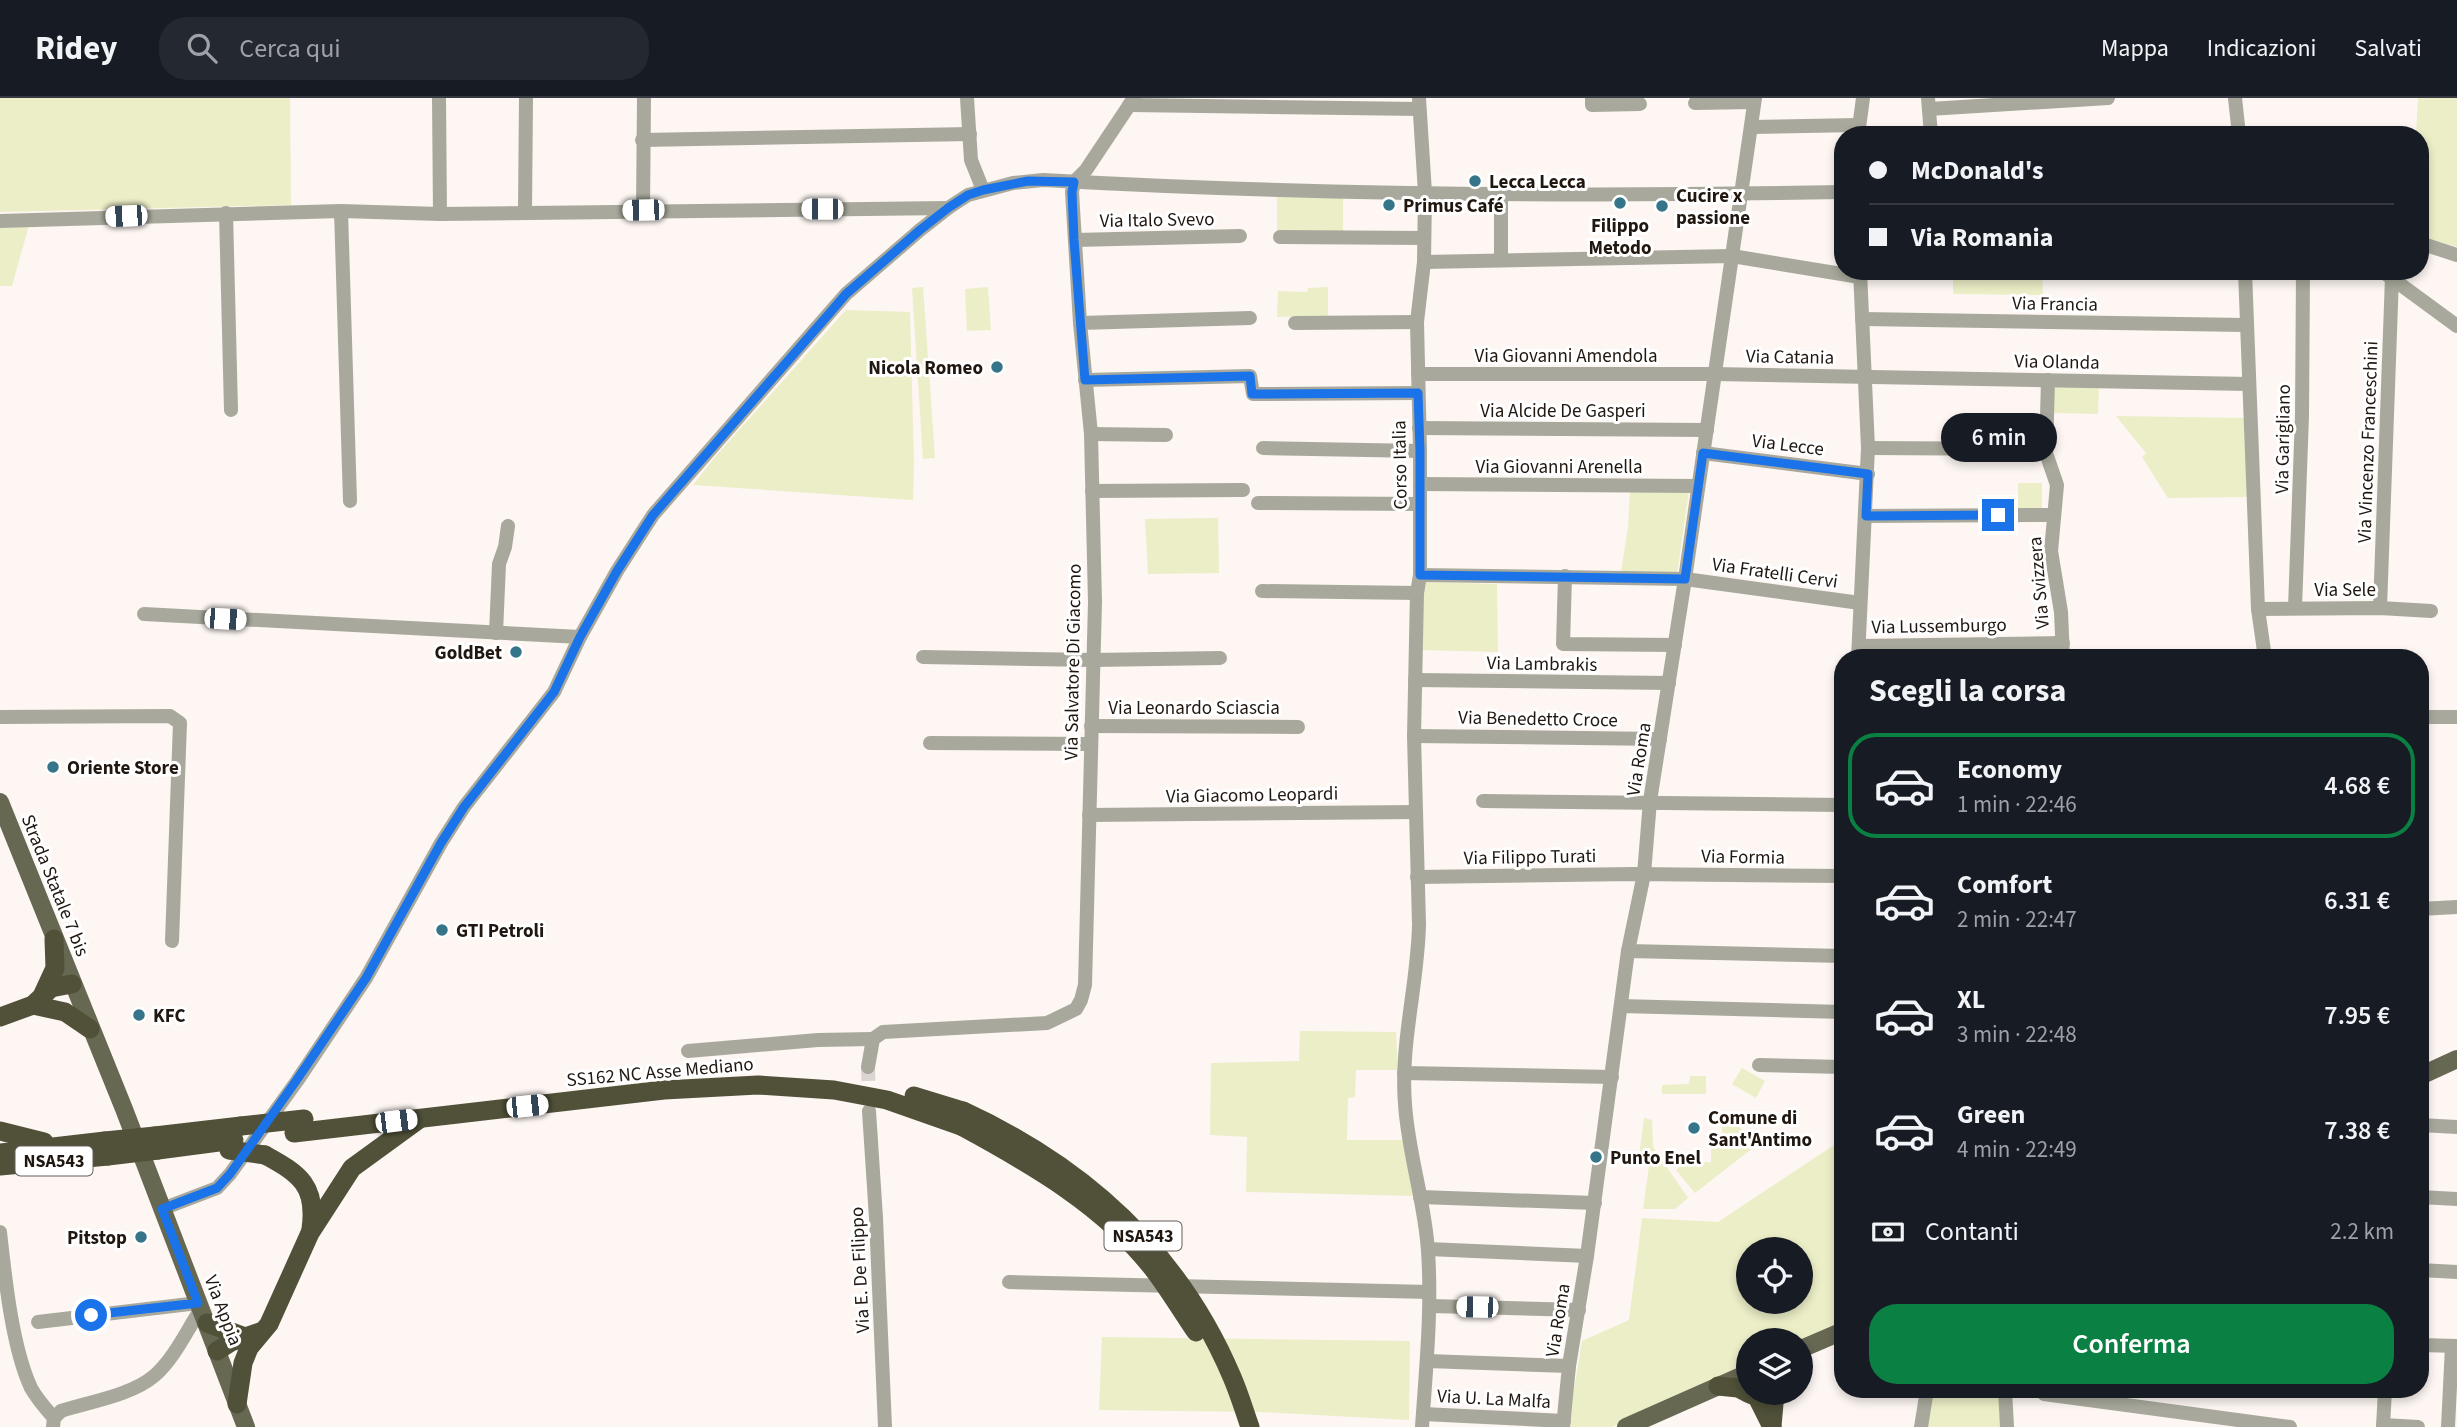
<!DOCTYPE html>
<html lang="it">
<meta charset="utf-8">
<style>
body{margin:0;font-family:"Source Sans 3",sans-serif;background:#242831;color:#f1f3f6;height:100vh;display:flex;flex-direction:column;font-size:26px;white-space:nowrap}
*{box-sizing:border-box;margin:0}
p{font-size:23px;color:#9ea1a6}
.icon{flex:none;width:38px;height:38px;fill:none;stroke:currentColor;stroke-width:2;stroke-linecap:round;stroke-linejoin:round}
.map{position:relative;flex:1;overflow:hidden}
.panel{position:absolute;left:1834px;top:551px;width:595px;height:749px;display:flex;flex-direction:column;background:#171b24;border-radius:28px;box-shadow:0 4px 10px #0003}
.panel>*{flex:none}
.hud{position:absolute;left:1834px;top:28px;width:595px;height:154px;border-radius:28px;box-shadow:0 4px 10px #0003;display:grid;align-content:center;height:154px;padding:0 35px;background:#171b24}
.fabs{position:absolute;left:1736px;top:1139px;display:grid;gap:14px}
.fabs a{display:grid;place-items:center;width:77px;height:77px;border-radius:50%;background:#171b24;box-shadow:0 4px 10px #0003;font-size:35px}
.end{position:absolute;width:32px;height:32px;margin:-16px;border:9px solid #1a73e8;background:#fff;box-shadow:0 0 0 4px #fff}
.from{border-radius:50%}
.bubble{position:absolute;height:49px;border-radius:24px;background:#171b24;box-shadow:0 4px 10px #0003;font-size:23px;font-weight:600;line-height:49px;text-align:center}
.car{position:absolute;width:21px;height:42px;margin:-21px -10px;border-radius:9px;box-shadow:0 0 5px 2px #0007;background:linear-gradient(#fff 24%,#345 0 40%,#fff 0 76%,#345 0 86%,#fff 0)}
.hud b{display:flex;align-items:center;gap:24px;height:66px;font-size:26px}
.hud b+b{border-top:2px solid #363941}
.hud i{width:18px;height:18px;background:#f1f3f6}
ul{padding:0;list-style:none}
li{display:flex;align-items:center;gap:21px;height:105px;margin:0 14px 10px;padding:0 21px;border:4px solid transparent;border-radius:28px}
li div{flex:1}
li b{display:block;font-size:26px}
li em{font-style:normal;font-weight:600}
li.current{border-color:#0b8043}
li>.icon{width:63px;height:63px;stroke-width:1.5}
h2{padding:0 35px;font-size:32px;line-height:84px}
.pay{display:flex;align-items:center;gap:18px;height:77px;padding:0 35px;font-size:26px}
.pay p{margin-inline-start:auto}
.primary-button{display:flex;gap:14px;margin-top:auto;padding:14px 35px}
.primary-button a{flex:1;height:80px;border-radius:28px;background:#0b8043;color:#fff;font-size:28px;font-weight:600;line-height:80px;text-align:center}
header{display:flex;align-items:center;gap:42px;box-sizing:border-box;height:98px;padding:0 35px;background:#171b24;border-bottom:2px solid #363941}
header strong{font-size:33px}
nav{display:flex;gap:38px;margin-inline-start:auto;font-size:24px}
.search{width:490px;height:63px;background:#242831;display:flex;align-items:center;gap:18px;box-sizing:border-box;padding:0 24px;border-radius:28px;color:#9ea1a6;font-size:26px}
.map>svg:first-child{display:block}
.green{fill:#eceec7;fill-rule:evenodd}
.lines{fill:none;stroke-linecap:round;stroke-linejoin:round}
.minor-tunnel{stroke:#dcd5d1;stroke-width:14;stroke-dasharray:14 7;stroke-linecap:butt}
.minor{stroke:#a8a99c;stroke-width:14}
.major{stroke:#676852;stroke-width:18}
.highway{stroke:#505138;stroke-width:19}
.highway-bridge{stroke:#505138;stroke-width:19}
.route{stroke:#1a73e8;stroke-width:9}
.poi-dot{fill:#367589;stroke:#fff;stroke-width:2.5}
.labels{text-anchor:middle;stroke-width:6;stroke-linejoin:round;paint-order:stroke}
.shield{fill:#fff;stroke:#645d58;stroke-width:2}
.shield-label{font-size:18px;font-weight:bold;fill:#211711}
.poi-label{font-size:19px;font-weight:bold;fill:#211711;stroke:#fff;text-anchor:start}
.street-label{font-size:19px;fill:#211711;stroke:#fff}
</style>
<header>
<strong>Ridey</strong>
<div class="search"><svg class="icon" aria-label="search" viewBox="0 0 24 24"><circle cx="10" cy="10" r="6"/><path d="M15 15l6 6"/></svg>Cerca qui</div>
<nav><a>Mappa</a><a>Indicazioni</a><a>Salvati</a></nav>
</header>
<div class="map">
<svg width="2457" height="1329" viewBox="0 0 2457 1329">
<rect width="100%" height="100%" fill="#fdf6f3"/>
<g class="green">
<path d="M0 0H290L291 107 0 114Z"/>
<path d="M2418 0H2457V149L2420 138V37H2416Z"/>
<rect x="1277" y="99" width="66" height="38"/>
<path d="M29 127 12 188H0V128Z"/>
<path d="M1953 173H2042L2043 197 1953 196Z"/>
<path d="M923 189 935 360 923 361 912 190Z"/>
<path d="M988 189 991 232 967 233 965 191Z"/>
<path d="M1328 189V218L1277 219 1278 193 1307 194 1308 190Z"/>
<path d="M846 212 910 214 914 364 913 402 693 387 715 359Z"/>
<path d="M2054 286 2099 287 2098 316 2054 315Z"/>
<path d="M2116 318 2245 320 2247 399 2168 400 2142 359 2146 355Z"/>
<path d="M2018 385H2042V412L2018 413Z"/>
<path d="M1630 393H1689L1677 477 1621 474 1628 429Z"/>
<path d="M1218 420 1219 475 1148 476 1145 421Z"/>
<path d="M1422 484 1497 486 1498 554 1420 552Z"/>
<path d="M1300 933 1396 934 1398 972H1356L1355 999 1348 1000 1347 1042H1404L1414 1098 1246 1094 1247 1039 1210 1037 1211 965 1299 963Z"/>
<path d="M1742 970 1765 983 1756 1000 1732 986Z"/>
<path d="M1690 978H1706V996H1662V987L1689 986Z"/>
<path d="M1644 1020 1652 1022 1653 1049 1688 1100 1675 1111H1643L1649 1068 1638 1066Z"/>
<path d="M1730 1021 1758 1046 1695 1095 1676 1072 1691 1057V1065L1711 1064V1051L1722 1048V1024Z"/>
<path d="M1843 1041V1226L1801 1242H1748V1268L1612 1329H1568L1582 1243 1629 1222 1642 1120 1718 1124ZM1748 1152H1801V1204H1748Z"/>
<path d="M1102 1239 1410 1243 1409 1322 1259 1314 1099 1312Z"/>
<path d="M1931 1292H1999L2000 1329H1926Z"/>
</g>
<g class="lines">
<path class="minor-tunnel" d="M868 969 869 1006"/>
<g class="minor">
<path d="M439 0 440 116"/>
<path d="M967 0 971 62 983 92"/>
<path d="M1419 0 1425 95 1424 164 1417 224 1420 353V477L1417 495 1414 638 1419 826C1418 886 1400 945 1405 1006 1408 1055 1425 1104 1428 1153 1432 1212 1426 1270 1422 1329"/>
<path d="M1592 0V7L1640 6"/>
<path d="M1928 0 1931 37"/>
<path d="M2235 0 2239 37"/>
<path d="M1695 5 1754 4"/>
<path d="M1129 7 1419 11"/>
<path d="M1929 11 2108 0"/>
<path d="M1751 29 1859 27"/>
<path d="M1858 37 1863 0"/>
<path d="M642 42 970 36"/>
<path d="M1501 95V162"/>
<path d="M643 112 644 0"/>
<path d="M341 113 350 403"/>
<path d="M525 114 526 0"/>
<path d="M226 115 231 312"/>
<path d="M0 123 341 113 440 116 948 110"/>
<path d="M1280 139 1424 140"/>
<path d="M1075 142 1240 138"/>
<path d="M2420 145 2457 157"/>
<path d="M1424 164 1732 158 1860 179"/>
<path d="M2245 173 2258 511 2265 560"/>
<path d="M2382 173 2457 228"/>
<path d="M1862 221 2246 227"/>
<path d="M1080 225 1250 220"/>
<path d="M1295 225 1417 224"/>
<path d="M1418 276H1714L2249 286"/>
<path d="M1085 282 1250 278 1253 296 1417 295"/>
<path d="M2048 282 2046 355 2057 387 2051 453 2061 514 2063 560"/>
<path d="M1419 330 1707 332"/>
<path d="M1091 336 1166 337"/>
<path d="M1263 350 1420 353"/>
<path d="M1868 350 2046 351"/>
<path d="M1703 355 1868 376"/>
<path d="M1420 386 1698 388"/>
<path d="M1092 393 1243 392"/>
<path d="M1258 405 1420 406"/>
<path d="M1866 418 2053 417"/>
<path d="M1420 477 1685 481 1860 505"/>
<path d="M1565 478 1563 546 1675 547"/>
<path d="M1262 493 1417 495"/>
<path d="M2295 510 2302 318 2303 173"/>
<path d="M2380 510 2392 179"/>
<path d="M2258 511 2380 510 2431 513"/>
<path d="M144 516 580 539"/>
<path d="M496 535 499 466 505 449 508 428"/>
<path d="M1859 548 2063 545"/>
<path d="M923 559 1093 562 1220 560"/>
<path d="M1858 560 1868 350 1860 173"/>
<path d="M1415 582 1669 585"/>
<path d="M0 619 170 618 180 625 172 843"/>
<path d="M2420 619H2457"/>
<path d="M1091 628 1298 629"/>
<path d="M1414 638 1660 641"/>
<path d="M930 645 1090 646"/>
<path d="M1483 703 1843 707"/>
<path d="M1089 717 1416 714"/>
<path d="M1417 779 1633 776 1843 778"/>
<path d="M2420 811 2457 809"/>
<path d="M1628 853 1843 858"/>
<path d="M1621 908 1843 914"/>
<path d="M688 953 818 942 873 941"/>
<path d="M1759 967 1843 969"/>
<path d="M868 969 873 941 883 934 1047 925 1076 911 1081 902 1085 887 1095 504 1091 336 1080 225 1072 94 1074 84 1086 72 1134 0"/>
<path d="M1404 975 1612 979"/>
<path d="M869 1013 876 1120 885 1329"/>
<path d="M2420 1027 2457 1029"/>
<path d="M1420 1099 1595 1105"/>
<path d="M2420 1099 2457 1101"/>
<path d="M162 1111 217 1090 230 1076 297 983 366 880 441 745 464 709 554 594 580 539 617 473 653 417 846 196 920 132 948 110 968 97 1013 85 1043 82C1309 97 1577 99 1843 94"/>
<path d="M0 1134C5 1179 12 1249 31 1290 37 1301 46 1311 54 1320"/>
<path d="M1428 1151 1587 1158"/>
<path d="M2420 1172 2457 1174"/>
<path d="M1009 1184 1429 1194"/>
<path d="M1430 1208 1579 1212"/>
<path d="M38 1224 198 1205"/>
<path d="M2420 1247 2457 1248"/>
<path d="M1427 1263 1569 1268"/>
<path d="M2005 1292 2007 1329"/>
<path d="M2044 1296 2290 1329"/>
<path d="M1423 1316 1564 1323"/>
<path d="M2383 1327 2418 1329"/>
<path d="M53 1329 54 1320 61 1313C89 1304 132 1297 154 1278 174 1261 187 1232 201 1211"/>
<path d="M1563 1329 1569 1268 1587 1158 1628 853 1644 776 1650 703 1685 481 1755 0"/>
<path d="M1921 1329 1927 1292"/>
<path d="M2383 1329 2385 1292"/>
<path d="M2448 1329 2452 1248"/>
</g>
<g class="major">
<path d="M0 704 124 1011 246 1329"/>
<path d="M2420 978 2457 961"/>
<path d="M1801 1251 1843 1233"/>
<path d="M1626 1329 1748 1275"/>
</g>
<g class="highway">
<path d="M43 896 55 870 54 841"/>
<path d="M33 907 65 914 90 931"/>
<path d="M0 919 33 907 51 890 72 886"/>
<path d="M914 998 963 1013"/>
<path d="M0 1033 44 1044"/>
<path d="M294 1035 664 992 758 987 834 992 887 1002 961 1028"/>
<path d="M155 1038 241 1028"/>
<path d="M158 1052 234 1042"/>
<path d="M0 1055 105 1043"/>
<path d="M265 1057C300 1076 317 1088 311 1131"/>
<path d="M0 1068 108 1058"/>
<path d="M207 1225 245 1239"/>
<path d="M217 1253 231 1244 260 1234"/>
<path d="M1718 1288 1738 1290 1748 1295"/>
<path d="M1748 1295 1757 1299 1772 1329"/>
<path d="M237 1306 243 1265 249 1250 269 1226 310 1135 352 1070 418 1022"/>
<path d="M1772 1328 1775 1295"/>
</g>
<g class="highway-bridge">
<path d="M963 1013C1085 1069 1179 1154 1232 1279 1239 1295 1244 1312 1250 1329"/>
<path d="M241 1028 304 1021"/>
<path d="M961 1028C1033 1067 1108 1110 1157 1176 1171 1195 1183 1215 1196 1234"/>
<path d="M105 1043 155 1038"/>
<path d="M229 1052 265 1057"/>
<path d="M108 1058 158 1052"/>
</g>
</g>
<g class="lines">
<path class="route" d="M91 1217 198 1205 162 1111 217 1090 230 1076 296 983 366 880 441 745 464 709 554 594 580 539 617 473 653 417 828 217 846 196 920 132 948 110 968 97 983 92 1028 83 1074 84 1072 94 1074 142 1085 282 1250 278 1252 296 1418 295 1420 353V477L1685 481 1703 355 1868 376 1866 418 1998 417"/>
</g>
<g class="poi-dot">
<circle cx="1475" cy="83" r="7"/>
<circle cx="1620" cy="105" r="7"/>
<circle cx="1389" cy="107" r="7"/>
<circle cx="1662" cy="108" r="7"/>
<circle cx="997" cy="269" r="7"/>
<circle cx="516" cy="554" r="7"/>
<circle cx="53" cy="669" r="7"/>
<circle cx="442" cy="832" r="7"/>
<circle cx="139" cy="917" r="7"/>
<circle cx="1694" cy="1030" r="7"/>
<circle cx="1596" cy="1059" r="7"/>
<circle cx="141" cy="1139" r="7"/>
</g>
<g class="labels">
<g class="shield">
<rect x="15.5" y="1048.5" width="77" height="29" rx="5"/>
<rect x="1104.5" y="1123.5" width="77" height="29" rx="5"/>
</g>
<g class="shield-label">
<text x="54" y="1069">NSA543</text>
<text x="1143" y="1144">NSA543</text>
</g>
<g class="poi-label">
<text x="1489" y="90">Lecca Lecca</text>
<text x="1676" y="104">Cucire x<tspan x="1676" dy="22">passione</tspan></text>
<text x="1403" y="114">Primus Café</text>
<text x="1620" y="134" text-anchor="middle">Filippo<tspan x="1620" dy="22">Metodo</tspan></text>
<text x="983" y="276" text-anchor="end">Nicola Romeo</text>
<text x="502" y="561" text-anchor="end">GoldBet</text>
<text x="67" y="676">Oriente Store</text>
<text x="456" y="839">GTI Petroli</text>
<text x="153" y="924">KFC</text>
<text x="1708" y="1026">Comune di<tspan x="1708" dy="22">Sant'Antimo</tspan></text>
<text x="1610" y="1066">Punto Enel</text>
<text x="127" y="1146" text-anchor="end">Pitstop</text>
</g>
<g class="street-label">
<text transform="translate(1157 121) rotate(-1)" y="7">Via Italo Svevo</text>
<text transform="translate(2055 205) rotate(1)" y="7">Via Francia</text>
<text x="1566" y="264">Via Giovanni Amendola</text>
<text transform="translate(1790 258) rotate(1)" y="7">Via Catania</text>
<text transform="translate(2057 263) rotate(1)" y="7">Via Olanda</text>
<text x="1563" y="319">Via Alcide De Gasperi</text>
<text transform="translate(2282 341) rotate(-89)" y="7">Via Garigliano</text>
<text transform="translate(2367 344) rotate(-88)" y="7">Via Vincenzo Franceschini</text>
<text transform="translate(1788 346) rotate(7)" y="7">Via Lecce</text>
<text transform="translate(1399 367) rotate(-91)" y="7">Corso Italia</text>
<text x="1559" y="375">Via Giovanni Arenella</text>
<text transform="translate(1775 474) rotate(8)" y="7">Via Fratelli Cervi</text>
<text transform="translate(2038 485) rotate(-95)" y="7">Via Svizzera</text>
<text x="2345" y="498">Via Sele</text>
<text transform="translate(1939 527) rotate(-1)" y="7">Via Lussemburgo</text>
<text transform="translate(1072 564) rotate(-89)" y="7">Via Salvatore Di Giacomo</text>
<text transform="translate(1542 565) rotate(1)" y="7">Via Lambrakis</text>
<text x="1194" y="616">Via Leonardo Sciascia</text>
<text transform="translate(1538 620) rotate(1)" y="7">Via Benedetto Croce</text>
<text transform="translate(1638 661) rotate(-81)" y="7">Via Roma</text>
<text transform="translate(1252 696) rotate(-1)" y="7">Via Giacomo Leopardi</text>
<text transform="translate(1530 758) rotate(-1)" y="7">Via Filippo Turati</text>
<text transform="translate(1743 758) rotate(1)" y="7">Via Formia</text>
<text transform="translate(56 787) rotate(68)" y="7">Strada Statale 7 bis</text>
<text transform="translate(660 973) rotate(-5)" y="7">SS162 NC Asse Mediano</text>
<text transform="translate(859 1172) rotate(-93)" y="7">Via E. De Filippo</text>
<text transform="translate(224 1212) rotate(69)" y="7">Via Appia</text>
<text transform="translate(1557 1222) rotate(-81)" y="7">Via Roma</text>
<text transform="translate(1494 1300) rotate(3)" y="7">Via U. La Malfa</text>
</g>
</g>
</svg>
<div class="fabs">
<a><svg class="icon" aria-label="locate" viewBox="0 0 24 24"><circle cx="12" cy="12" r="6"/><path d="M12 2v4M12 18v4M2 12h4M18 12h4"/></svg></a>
<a><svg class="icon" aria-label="layers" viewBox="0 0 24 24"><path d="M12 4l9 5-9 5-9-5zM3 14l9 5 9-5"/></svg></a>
</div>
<i class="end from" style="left:91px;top:1217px"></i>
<i class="end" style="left:1998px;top:417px"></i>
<div class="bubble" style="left:1941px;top:315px;width:116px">6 min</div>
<i class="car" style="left:822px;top:111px;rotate:270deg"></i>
<i class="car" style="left:643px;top:112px;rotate:269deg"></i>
<i class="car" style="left:126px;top:118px;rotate:268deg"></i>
<i class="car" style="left:225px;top:521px;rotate:93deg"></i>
<i class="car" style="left:527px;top:1008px;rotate:84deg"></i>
<i class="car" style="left:396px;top:1023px;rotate:83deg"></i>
<i class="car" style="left:1477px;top:1209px;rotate:271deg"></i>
<div class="hud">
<b><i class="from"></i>McDonald's</b>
<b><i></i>Via Romania</b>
</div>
<section class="panel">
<h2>Scegli la corsa</h2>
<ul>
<li class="current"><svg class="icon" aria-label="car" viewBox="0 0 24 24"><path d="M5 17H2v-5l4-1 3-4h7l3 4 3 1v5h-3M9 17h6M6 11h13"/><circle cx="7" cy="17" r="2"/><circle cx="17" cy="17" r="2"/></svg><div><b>Economy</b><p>1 min · 22:46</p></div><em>4.68 €</em></li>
<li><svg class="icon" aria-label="car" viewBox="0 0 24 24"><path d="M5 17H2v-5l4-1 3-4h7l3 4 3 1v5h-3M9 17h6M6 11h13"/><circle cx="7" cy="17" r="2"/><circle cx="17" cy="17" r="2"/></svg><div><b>Comfort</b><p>2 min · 22:47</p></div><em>6.31 €</em></li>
<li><svg class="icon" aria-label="car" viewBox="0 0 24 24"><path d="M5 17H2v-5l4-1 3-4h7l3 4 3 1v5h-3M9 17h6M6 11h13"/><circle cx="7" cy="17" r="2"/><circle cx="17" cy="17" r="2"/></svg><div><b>XL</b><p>3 min · 22:48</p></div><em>7.95 €</em></li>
<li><svg class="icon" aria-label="car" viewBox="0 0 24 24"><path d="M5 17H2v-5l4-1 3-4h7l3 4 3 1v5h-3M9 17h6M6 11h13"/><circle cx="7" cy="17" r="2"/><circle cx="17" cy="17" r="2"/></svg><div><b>Green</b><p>4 min · 22:49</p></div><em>7.38 €</em></li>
</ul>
<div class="pay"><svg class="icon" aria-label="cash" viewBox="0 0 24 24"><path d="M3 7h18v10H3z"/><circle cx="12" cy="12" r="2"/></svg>Contanti<p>2.2 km</p></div>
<div class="primary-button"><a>Conferma</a></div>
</section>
</div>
